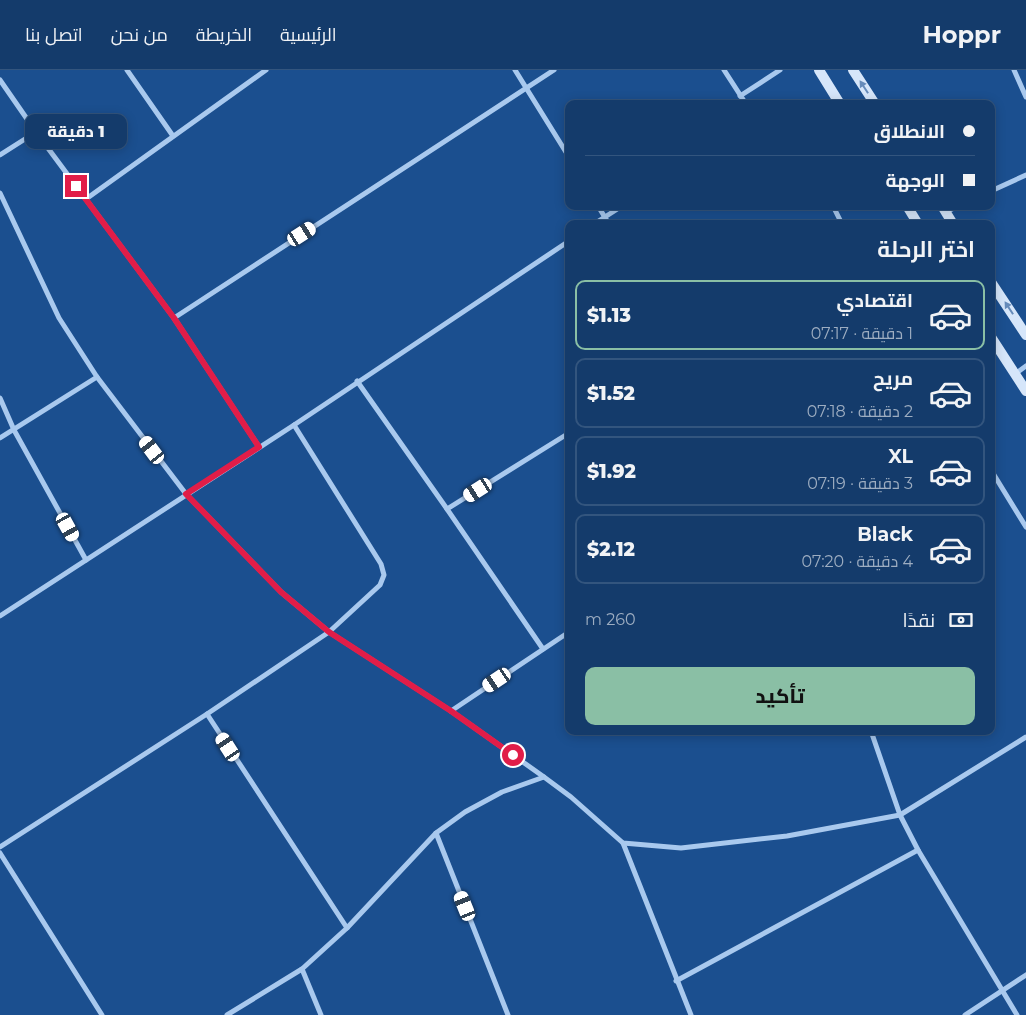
<!DOCTYPE html>
<html lang="ar">
<meta charset="utf-8">
<style>
body{margin:0;font-family:Montserrat,Cairo,sans-serif;background:#1d4271;color:#f1f3f6;direction:rtl;height:100vh;display:flex;flex-direction:column;font-size:19px;white-space:nowrap}
*{box-sizing:border-box;margin:0}
p{font-size:16px;color:#9dadc1}
.icon{flex:none;width:28px;height:28px;fill:none;stroke:currentColor;stroke-width:2;stroke-linecap:round;stroke-linejoin:round}
.map{position:relative;flex:1;overflow:hidden;direction:ltr}
.side{position:absolute;left:565px;top:150px;width:430px;height:515px;display:flex;flex-direction:column;background:#143b6b;border-radius:10px;box-shadow:0 2px 12px #0003,0 0 0 1px #33557e;direction:rtl}
.side>*{flex:none}
.guide{position:absolute;left:565px;top:30px;width:430px;height:110px;border-radius:10px;box-shadow:0 2px 12px #0003,0 0 0 1px #33557e;direction:rtl;display:grid;align-content:center;height:110px;padding:0 20px;background:#143b6b}
.end{position:absolute;width:22px;height:22px;margin:-11px;border:6px solid #e11d48;background:#fff;box-shadow:0 0 0 2px #fff}
.from{border-radius:50%}
.bubble{position:absolute;height:35px;border-radius:10px;background:#143b6b;box-shadow:0 2px 12px #0003,0 0 0 1px #33557e;font-size:16px;font-weight:800;line-height:35px;text-align:center;direction:rtl}
.car{position:absolute;width:15px;height:30px;margin:-15px -8px;border-radius:6px;box-shadow:0 0 4px 1px #0007;background:linear-gradient(#fff 24%,#345 0 40%,#fff 0 76%,#345 0 86%,#fff 0)}
.guide b{display:flex;align-items:center;gap:18px;height:48px;font-size:19px}
.guide b+b{border-top:1px solid #33557e}
.guide i{width:12px;height:12px;background:#f1f3f6}
ul{padding:0;list-style:none}
li{display:flex;align-items:center;gap:15px;height:70px;margin:0 10px 8px;padding:0 10px;border:2px solid #33557e;border-radius:10px}
li div{flex:1}
li b{display:block;font-size:19px}
li em{font-style:normal;font-weight:800}
li.active{border-color:#8abfa5}
li>.icon{width:45px;height:45px;stroke-width:1.5}
h2{padding:0 20px;font-size:22px;line-height:60px}
.pay{display:flex;align-items:center;gap:12px;height:55px;padding:0 20px;font-size:19px}
.pay p{margin-inline-start:auto}
.cta{display:flex;gap:10px;margin-top:auto;padding:10px 20px}
.cta a{flex:1;height:58px;border-radius:10px;background:#8abfa5;color:#111;font-size:20px;font-weight:800;line-height:58px;text-align:center}
header{display:flex;align-items:center;gap:30px;box-sizing:border-box;height:70px;padding:0 25px;background:#143b6b;border-bottom:1px solid #33557e}
header strong{font-size:24px}
nav{display:flex;gap:28px;margin-inline-start:auto;font-size:18px}
.map>svg:first-child{display:block}
.lines{fill:none;stroke-linecap:round;stroke-linejoin:round}
.street{stroke:#a9c9ee;stroke-width:5}
.secondary{stroke:#d6e6fa;stroke-width:10}
.oneway{fill:#668bba}
.route{stroke:#e11d48;stroke-width:6}
</style>
<header>
<strong>Hoppr</strong>
<nav><a>الرئيسية</a><a>الخريطة</a><a>من نحن</a><a>اتصل بنا</a></nav>
</header>
<div class="map">
<svg width="1026" height="945" viewBox="0 0 1026 945">
<rect width="100%" height="100%" fill="#1b4f8f"/>
<g class="lines">
<g class="street">
<path d="M127 0 173 66"/>
<path d="M515 0 569 87"/>
<path d="M724 0 746 34"/>
<path d="M1014 0 1026 27"/>
<path d="M0 10 36 62 174 248 259 377"/>
<path d="M740 26 780 0"/>
<path d="M0 85 36 62"/>
<path d="M991 121 1026 105"/>
<path d="M0 123 59 248 97 307 186 424 281 522 329 562 451 641 544 707 571 727 623 773 681 778 787 766 900 745 1026 667"/>
<path d="M86 129 266 0"/>
<path d="M598 136 609 154"/>
<path d="M833 136 842 154"/>
<path d="M946 142 958 136"/>
<path d="M594 154 622 136"/>
<path d="M174 248 554 0"/>
<path d="M1015 304 1026 296"/>
<path d="M357 311 447 439 543 579"/>
<path d="M0 328 14 360 86 490"/>
<path d="M0 368 97 307"/>
<path d="M991 400 1026 457"/>
<path d="M447 439 569 363"/>
<path d="M0 546 294 355 569 171"/>
<path d="M451 641 569 562"/>
<path d="M207 644 347 858"/>
<path d="M871 661 900 745 918 780 1017 945"/>
<path d="M436 763 508 945"/>
<path d="M623 773 691 945"/>
<path d="M0 777 207 644 329 562 380 515 384 505 381 494 294 355"/>
<path d="M0 783 102 945"/>
<path d="M302 899 321 945"/>
<path d="M676 911 918 780"/>
<path d="M227 945 302 899 347 858 436 763 465 742 502 722 544 707"/>
<path d="M965 945 1026 905"/>
</g>
<g class="secondary">
<path d="M819 0 840 34"/>
<path d="M853 0 875 34"/>
<path d="M907 136 918 154"/>
<path d="M942 136 953 154"/>
<path d="M991 212 1026 265"/>
<path d="M991 267 1026 321"/>
</g>
</g>
<defs><path id="oneway-solid" d="M-6-.8H1V-3.2L6.5 0L1 3.2V.8H-6Z" transform="scale(1.25)"/></defs>
<g class="oneway">
<use href="#oneway-solid" transform="translate(864 17) rotate(-123)"/>
<use href="#oneway-solid" transform="translate(1009 238) rotate(-123)"/>
</g>
<g class="lines">
<path class="route" d="M76 116 174 248 259 377 186 424 281 522 329 562 451 641 513 685"/>
</g>
</svg>
<i class="end from" style="left:513px;top:685px"></i>
<i class="end" style="left:76px;top:116px"></i>
<div class="bubble" style="left:25px;top:44px;width:102px">1 دقيقة</div>
<i class="car" style="left:302px;top:164px;rotate:57deg"></i>
<i class="car" style="left:152px;top:380px;rotate:323deg"></i>
<i class="car" style="left:478px;top:420px;rotate:238deg"></i>
<i class="car" style="left:68px;top:457px;rotate:151deg"></i>
<i class="car" style="left:497px;top:610px;rotate:236deg"></i>
<i class="car" style="left:228px;top:677px;rotate:327deg"></i>
<i class="car" style="left:465px;top:836px;rotate:338deg"></i>
<div class="guide">
<b><i class="from"></i>الانطلاق</b>
<b><i></i>الوجهة</b>
</div>
<section class="side">
<h2>اختر الرحلة</h2>
<ul>
<li class="active"><svg class="icon" aria-label="car" viewBox="0 0 24 24"><path d="M5 17H2v-5l4-1 3-4h7l3 4 3 1v5h-3M9 17h6M6 11h13"/><circle cx="7" cy="17" r="2"/><circle cx="17" cy="17" r="2"/></svg><div><b>اقتصادي</b><p>1 دقيقة · 07:17</p></div><em>$1.13</em></li>
<li><svg class="icon" aria-label="car" viewBox="0 0 24 24"><path d="M5 17H2v-5l4-1 3-4h7l3 4 3 1v5h-3M9 17h6M6 11h13"/><circle cx="7" cy="17" r="2"/><circle cx="17" cy="17" r="2"/></svg><div><b>مريح</b><p>2 دقيقة · 07:18</p></div><em>$1.52</em></li>
<li><svg class="icon" aria-label="car" viewBox="0 0 24 24"><path d="M5 17H2v-5l4-1 3-4h7l3 4 3 1v5h-3M9 17h6M6 11h13"/><circle cx="7" cy="17" r="2"/><circle cx="17" cy="17" r="2"/></svg><div><b>XL</b><p>3 دقيقة · 07:19</p></div><em>$1.92</em></li>
<li><svg class="icon" aria-label="car" viewBox="0 0 24 24"><path d="M5 17H2v-5l4-1 3-4h7l3 4 3 1v5h-3M9 17h6M6 11h13"/><circle cx="7" cy="17" r="2"/><circle cx="17" cy="17" r="2"/></svg><div><b>Black</b><p>4 دقيقة · 07:20</p></div><em>$2.12</em></li>
</ul>
<div class="pay"><svg class="icon" aria-label="cash" viewBox="0 0 24 24"><path d="M3 7h18v10H3z"/><circle cx="12" cy="12" r="2"/></svg>نقدًا<p>260 m</p></div>
<div class="cta"><a>تأكيد</a></div>
</section>
</div>
